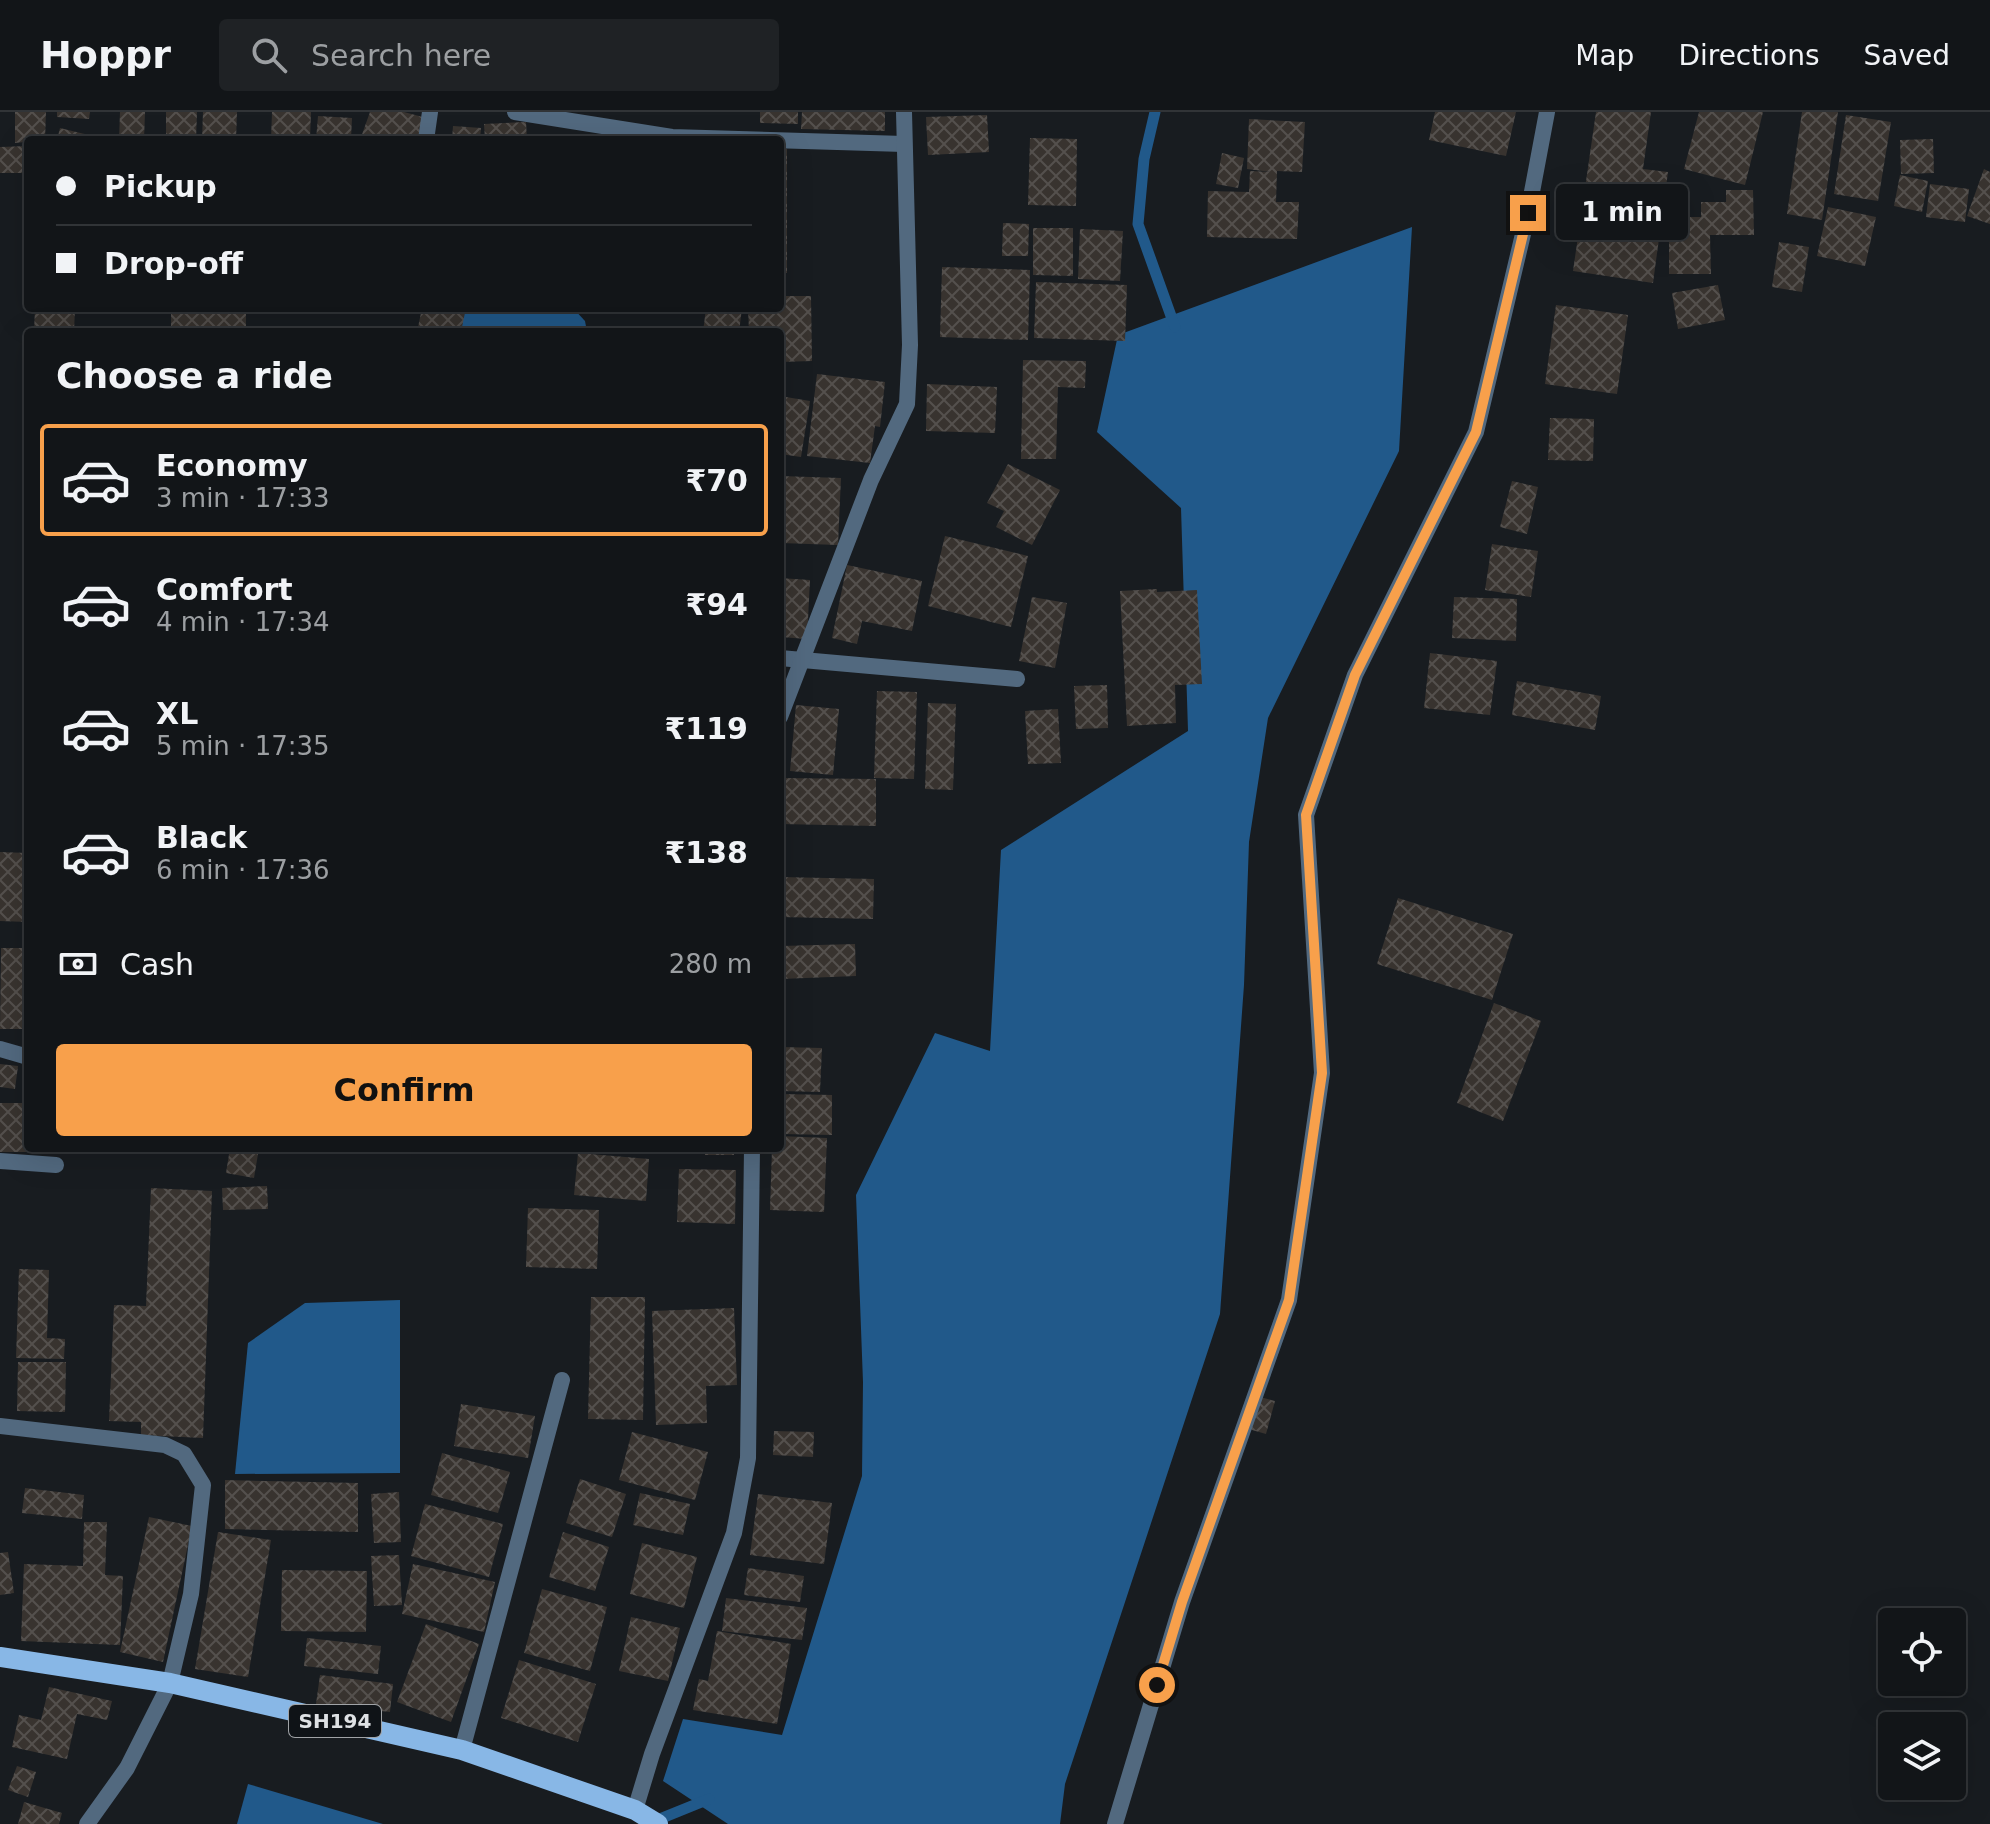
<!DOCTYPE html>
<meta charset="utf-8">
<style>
body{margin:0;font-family:"DejaVu Sans",sans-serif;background:#1f2225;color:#f1f3f6;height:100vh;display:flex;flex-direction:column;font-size:30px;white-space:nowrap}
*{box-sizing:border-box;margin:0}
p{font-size:26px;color:#9c9fa2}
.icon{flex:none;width:44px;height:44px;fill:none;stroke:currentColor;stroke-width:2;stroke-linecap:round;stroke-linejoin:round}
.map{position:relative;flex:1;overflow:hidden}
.sheet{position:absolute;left:24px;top:216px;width:760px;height:824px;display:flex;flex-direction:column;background:#121518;border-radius:8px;box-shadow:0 8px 32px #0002,0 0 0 2px #313437}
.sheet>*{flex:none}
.banner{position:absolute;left:24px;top:24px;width:760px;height:176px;border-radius:8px;box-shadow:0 8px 32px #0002,0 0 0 2px #313437;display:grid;align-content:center;height:176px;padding:0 32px;background:#121518}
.controls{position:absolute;left:1878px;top:1496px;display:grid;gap:16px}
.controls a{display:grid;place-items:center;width:88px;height:88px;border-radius:8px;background:#121518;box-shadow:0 8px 32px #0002,0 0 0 2px #313437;font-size:40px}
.end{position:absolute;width:36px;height:36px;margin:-18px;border:10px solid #f8a04b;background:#111;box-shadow:0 0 0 4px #111}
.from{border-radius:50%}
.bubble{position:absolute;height:56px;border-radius:8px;background:#121518;box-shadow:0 8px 32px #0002,0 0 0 2px #313437;font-size:26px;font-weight:800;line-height:56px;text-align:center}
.banner b{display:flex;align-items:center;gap:28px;height:76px;font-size:30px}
.banner b+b{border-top:2px solid #313437}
.banner i{width:20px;height:20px;background:#f1f3f6}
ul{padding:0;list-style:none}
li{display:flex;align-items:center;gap:24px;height:112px;margin:0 16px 12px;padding:0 16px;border:4px solid transparent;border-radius:8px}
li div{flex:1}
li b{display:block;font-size:30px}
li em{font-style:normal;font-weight:800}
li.selected{border-color:#f8a04b}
li>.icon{width:72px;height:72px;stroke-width:1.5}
h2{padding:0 32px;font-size:36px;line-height:96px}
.pay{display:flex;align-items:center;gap:20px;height:88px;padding:0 32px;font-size:30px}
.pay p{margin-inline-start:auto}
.button{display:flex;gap:16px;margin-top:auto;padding:16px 32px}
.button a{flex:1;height:92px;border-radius:8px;background:#f8a04b;color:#111;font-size:32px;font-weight:800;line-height:92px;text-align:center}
header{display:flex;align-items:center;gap:48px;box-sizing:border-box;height:112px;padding:0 40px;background:#121518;border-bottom:2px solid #313437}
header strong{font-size:38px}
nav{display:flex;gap:44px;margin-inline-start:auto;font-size:28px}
.search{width:560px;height:72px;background:#1f2225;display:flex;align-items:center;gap:20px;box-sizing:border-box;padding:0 28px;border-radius:8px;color:#9c9fa2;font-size:30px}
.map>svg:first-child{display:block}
.water{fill:#21598a}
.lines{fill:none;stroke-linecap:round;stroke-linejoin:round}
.stream{stroke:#21598a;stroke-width:11}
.building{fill:url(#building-cross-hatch)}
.street{stroke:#52697f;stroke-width:16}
.primary{stroke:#88b7e6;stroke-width:20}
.route{stroke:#f8a04b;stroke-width:10}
.labels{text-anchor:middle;stroke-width:8;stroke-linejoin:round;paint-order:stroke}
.shield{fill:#0f1317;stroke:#a0a3a6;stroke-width:2}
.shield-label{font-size:20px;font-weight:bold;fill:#dee1e4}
</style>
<header>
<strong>Hoppr</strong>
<div class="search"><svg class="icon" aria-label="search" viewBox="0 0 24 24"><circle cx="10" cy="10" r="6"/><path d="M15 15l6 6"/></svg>Search here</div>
<nav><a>Map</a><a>Directions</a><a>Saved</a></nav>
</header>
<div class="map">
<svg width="1990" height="1712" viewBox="0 0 1990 1712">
<defs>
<pattern id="building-cross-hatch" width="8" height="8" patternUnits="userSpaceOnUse" patternTransform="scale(2)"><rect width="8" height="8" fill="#38332f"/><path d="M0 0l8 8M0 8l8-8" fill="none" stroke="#54504d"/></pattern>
</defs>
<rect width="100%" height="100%" fill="#181c20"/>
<g class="water">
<path d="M1412 115 1399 339 1268 606 1249 730 1244 873 1220 1202 1065 1672 1060 1712H728L663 1669 683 1607 782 1623 862 1364 863 1270 856 1083 935 921 990 939 1001 738 1188 619 1181 396 1097 320 1118 223Z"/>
<path d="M468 196H573L585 209 587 220H449Z"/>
<path d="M400 1188V1361L235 1362 248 1231 305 1191Z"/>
<path d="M248 1672 383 1712H237Z"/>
</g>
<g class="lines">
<g class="stream">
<path d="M1155 0 1144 47 1138 112 1175 215"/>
<path d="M657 1708 709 1687"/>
</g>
</g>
<g class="building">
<path d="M15 0H46L45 28 15 31Z"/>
<path d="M57 0H90L89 7 57 5Z"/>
<path d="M120 0H145L144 28H119Z"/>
<path d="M166 0H197L196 28H166Z"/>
<path d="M203 0H237L236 28H202Z"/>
<path d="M272 0H311L310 28H271Z"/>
<path d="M370 0H404L430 7 424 28H360Z"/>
<path d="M760 0H798V12L760 11Z"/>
<path d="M802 0H885V19L801 17Z"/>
<path d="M1435 0H1516L1506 44 1429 28Z"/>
<path d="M1596 0H1651L1643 57 1668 60 1653 171 1573 159Z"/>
<path d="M1699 0H1763L1745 73 1684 57Z"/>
<path d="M1802 0H1838L1822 108 1787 102Z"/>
<path d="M987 3 989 40 928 43 926 5Z"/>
<path d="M1846 3 1891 10 1878 89 1834 82Z"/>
<path d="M318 4 352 6 351 28H316Z"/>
<path d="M1249 7 1305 10 1302 60 1277 59 1276 90H1299L1297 127 1207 125 1208 79 1249 80 1250 59 1271 60 1247 57Z"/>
<path d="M526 10 527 28H485L484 12Z"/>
<path d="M453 14 481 16 480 28H452Z"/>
<path d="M60 16 105 27V28H57Z"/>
<path d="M1030 26 1077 27 1076 94 1028 93Z"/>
<path d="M1933 27 1934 61 1901 62 1900 28Z"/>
<path d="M28 34V61H0V35Z"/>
<rect x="780" y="37" width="7" height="124"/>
<path d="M1222 41 1244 46 1238 76 1216 72Z"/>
<path d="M1984 57 1990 60V112L1967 104Z"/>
<path d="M1900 63 1928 69 1922 100 1894 94Z"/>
<path d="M1930 72 1969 77 1965 110 1926 105Z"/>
<path d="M1726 78H1753L1754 123H1710L1711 162H1669V105H1701V90H1726Z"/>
<path d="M1828 95 1876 105 1865 154 1817 144Z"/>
<path d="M1003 111 1029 112 1028 144H1002Z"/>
<path d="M1033 116H1073V164L1033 163Z"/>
<path d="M1080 117 1123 119 1120 169 1078 167Z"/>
<path d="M1779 130 1809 135 1802 180 1772 175Z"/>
<path d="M942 155 1030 158 1028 228 940 225Z"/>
<path d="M1036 170 1127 173 1125 229 1034 226Z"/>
<path d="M1718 173 1725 208 1678 217 1672 181Z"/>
<path d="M780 184H811L812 249 780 250V220H749L748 196H780Z"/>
<path d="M1556 193 1628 203 1617 282 1545 272Z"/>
<path d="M35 196H75L74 220H34Z"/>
<path d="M171 196H211V202H246V220H171Z"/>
<path d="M422 196H466L461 220H417Z"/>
<path d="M706 196H742L739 220H703Z"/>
<path d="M1023 248 1086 249 1085 276 1058 275 1056 347H1021Z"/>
<path d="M817 262 885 270 880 315 875 314 870 351 807 344Z"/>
<path d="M927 272 997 275 995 321 926 319Z"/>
<path d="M780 284 810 289 801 345 780 342Z"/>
<path d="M1550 306 1594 307 1593 349 1548 348Z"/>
<path d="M1008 352 1060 378 1032 433 996 415 1004 399 987 391Z"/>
<path d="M780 364 841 366 838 433 780 431Z"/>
<path d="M1512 369 1538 375 1527 422 1500 415Z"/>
<path d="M945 424 1028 444 1011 515 928 494Z"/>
<path d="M1492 432 1538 439 1531 485 1485 478Z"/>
<path d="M847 453 922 469 912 519 862 509 857 532 832 526Z"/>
<path d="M780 466 810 468 807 527 780 525Z"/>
<path d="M1157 477V480L1197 478 1202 572 1175 573 1176 611 1127 614 1120 479Z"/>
<path d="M1032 485 1067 491 1055 556 1019 549Z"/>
<path d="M1454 485 1517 487 1516 529 1452 526Z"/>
<path d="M1430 541 1497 549 1490 603 1424 596Z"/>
<path d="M1517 569 1601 584 1595 618 1512 603Z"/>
<path d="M1107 573 1108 616 1076 617 1074 574Z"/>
<path d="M877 579 917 580 914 667 874 666Z"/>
<path d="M928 591 956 592 953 678 925 677Z"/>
<path d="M796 593 839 597 833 663 790 659Z"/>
<path d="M1058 597 1061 651 1028 652 1025 599Z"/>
<path d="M780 666 876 667V714L780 712Z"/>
<path d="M0 740 28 741V810L0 809Z"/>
<path d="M780 765 874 767 873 807 780 805Z"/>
<path d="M1398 786 1513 822 1492 888 1377 852Z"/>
<path d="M855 832 856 864 781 867 780 834Z"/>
<path d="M1 836H28L27 917H0Z"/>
<path d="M1494 891 1541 909 1503 1009 1457 991Z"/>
<path d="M780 935 822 936 820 980 780 979Z"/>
<path d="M0 952 18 954 15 977 0 975Z"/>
<path d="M780 982 832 983V1023L780 1022Z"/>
<path d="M0 991H28V1036H33V1040H0Z"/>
<path d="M780 1024 827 1026 824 1100 770 1098 772 1036H780Z"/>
<path d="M230 1036H259L254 1066 226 1061Z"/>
<rect x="705" y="1036" width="29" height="7"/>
<path d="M578 1041 649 1047 646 1089 574 1083Z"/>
<path d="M679 1057 736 1058 735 1112 677 1110Z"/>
<path d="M267 1074 268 1097 223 1098 222 1076Z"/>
<path d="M151 1076 212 1079 203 1326 141 1323V1310L109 1309 114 1193 146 1194Z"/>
<path d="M528 1096 599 1098 597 1157 526 1155Z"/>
<path d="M19 1157 49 1158 47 1226 65 1227 64 1247 16 1246Z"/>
<path d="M591 1185H645L643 1308 588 1307Z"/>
<path d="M734 1196 737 1273 706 1274 707 1311 656 1313 652 1199Z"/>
<path d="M18 1250H66L65 1300 17 1299Z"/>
<path d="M1253 1283 1275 1289 1266 1322 1245 1316Z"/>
<path d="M461 1292 535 1304 528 1346 454 1334Z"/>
<path d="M774 1319 814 1320 813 1345 773 1343Z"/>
<path d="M632 1320 708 1340 695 1388 619 1368Z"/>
<path d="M442 1341 510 1360 498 1401 431 1383Z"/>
<path d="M580 1367 626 1382 612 1425 566 1411Z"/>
<path d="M225 1368 358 1371V1420L225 1417Z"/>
<path d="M25 1376 84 1383 82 1407 22 1401Z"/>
<path d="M399 1380 401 1430 374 1431 371 1382Z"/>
<path d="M640 1381 690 1392 683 1423 633 1413Z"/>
<path d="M758 1382 832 1391 824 1452 750 1443Z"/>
<path d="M425 1392 503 1412 489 1465 411 1444Z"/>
<path d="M149 1405 192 1414 163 1550 120 1540Z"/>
<path d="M84 1410H107L105 1463 123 1464 120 1533 21 1529 24 1452 83 1454Z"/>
<path d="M218 1420 271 1428 248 1565 195 1557Z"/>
<path d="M563 1420 609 1435 595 1479 549 1465Z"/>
<path d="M642 1431 697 1445 684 1496 630 1482Z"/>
<path d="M8 1440 14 1481 0 1483V1441Z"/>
<path d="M399 1443 402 1493 374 1494 371 1444Z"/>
<path d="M413 1452 495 1470 484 1520 402 1502Z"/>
<path d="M748 1456 804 1464 800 1490 744 1483Z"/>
<path d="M282 1458 367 1459 366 1520 281 1519Z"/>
<path d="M542 1477 607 1495 590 1559 524 1541Z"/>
<path d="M726 1486 807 1496 802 1528 722 1519Z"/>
<path d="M631 1505 680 1516 668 1569 619 1559Z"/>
<path d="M426 1512 479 1532 451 1610 397 1590Z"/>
<path d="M717 1519 791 1532 777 1612 693 1598 699 1567 708 1569Z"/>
<path d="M307 1526 381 1534 378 1562 304 1554Z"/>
<path d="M519 1548 596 1572 578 1630 501 1606Z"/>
<path d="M320 1563 393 1572 390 1600 316 1592Z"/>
<path d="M49 1575 112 1589 107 1608 77 1602 67 1647 12 1635 19 1603 41 1608Z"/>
<path d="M17 1654 36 1660 28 1685 8 1678Z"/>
<path d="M24 1690 62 1701 59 1712H18Z"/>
</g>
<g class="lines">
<g class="street">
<path d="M515 0 672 25 904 32"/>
<path d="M426 28 430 0"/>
<path d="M780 546 1017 567"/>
<path d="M780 605 871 368 907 292 910 233 904 0"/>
<path d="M0 937 28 945"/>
<path d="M0 1049 56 1053"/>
<path d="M0 1314 165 1333 184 1342 203 1373 191 1482 170 1571 127 1656 87 1712"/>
<path d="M462 1638 562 1268"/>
<path d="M635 1698 652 1642 734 1421 748 1346 752 1036"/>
<path d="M1115 1712 1182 1490 1289 1188 1322 961 1306 703 1355 563 1476 320 1528 101 1547 0"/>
</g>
<path class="primary" d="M0 1545 170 1571 462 1638 635 1698 658 1712"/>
</g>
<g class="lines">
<path class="route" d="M1157 1573 1182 1490 1289 1188 1322 961 1306 703 1355 563 1476 320 1528 101"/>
</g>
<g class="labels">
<rect class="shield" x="289" y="1593" width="92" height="32" rx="6"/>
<g class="shield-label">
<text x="335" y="1616">SH194</text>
</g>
</g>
</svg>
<div class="controls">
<a><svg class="icon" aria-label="locate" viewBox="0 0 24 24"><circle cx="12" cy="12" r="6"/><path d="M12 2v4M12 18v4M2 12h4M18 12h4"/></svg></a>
<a><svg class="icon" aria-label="layers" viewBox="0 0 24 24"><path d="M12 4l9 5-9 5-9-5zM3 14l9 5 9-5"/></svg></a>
</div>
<i class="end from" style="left:1157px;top:1573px"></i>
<i class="end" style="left:1528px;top:101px"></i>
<div class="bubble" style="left:1556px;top:72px;width:132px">1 min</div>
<div class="banner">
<b><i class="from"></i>Pickup</b>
<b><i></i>Drop-off</b>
</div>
<section class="sheet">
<h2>Choose a ride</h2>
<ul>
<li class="selected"><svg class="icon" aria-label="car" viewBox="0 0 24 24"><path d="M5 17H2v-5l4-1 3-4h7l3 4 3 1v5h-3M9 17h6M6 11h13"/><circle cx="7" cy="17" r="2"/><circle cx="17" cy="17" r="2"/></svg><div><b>Economy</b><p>3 min · 17:33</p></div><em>₹70</em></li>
<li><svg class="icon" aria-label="car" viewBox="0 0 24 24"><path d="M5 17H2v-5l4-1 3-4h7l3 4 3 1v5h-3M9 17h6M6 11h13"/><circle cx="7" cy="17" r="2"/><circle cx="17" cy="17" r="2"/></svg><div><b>Comfort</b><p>4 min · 17:34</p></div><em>₹94</em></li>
<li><svg class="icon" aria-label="car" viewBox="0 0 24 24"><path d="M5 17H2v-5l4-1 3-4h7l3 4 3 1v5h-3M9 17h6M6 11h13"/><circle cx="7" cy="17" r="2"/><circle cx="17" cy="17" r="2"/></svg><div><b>XL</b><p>5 min · 17:35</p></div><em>₹119</em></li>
<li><svg class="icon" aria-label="car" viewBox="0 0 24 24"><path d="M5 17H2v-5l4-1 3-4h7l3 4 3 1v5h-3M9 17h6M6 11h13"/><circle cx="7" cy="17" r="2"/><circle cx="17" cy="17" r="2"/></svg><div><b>Black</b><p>6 min · 17:36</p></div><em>₹138</em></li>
</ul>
<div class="pay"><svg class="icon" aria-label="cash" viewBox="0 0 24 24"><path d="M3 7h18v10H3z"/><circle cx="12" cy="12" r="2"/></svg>Cash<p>280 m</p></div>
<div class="button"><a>Confirm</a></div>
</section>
</div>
